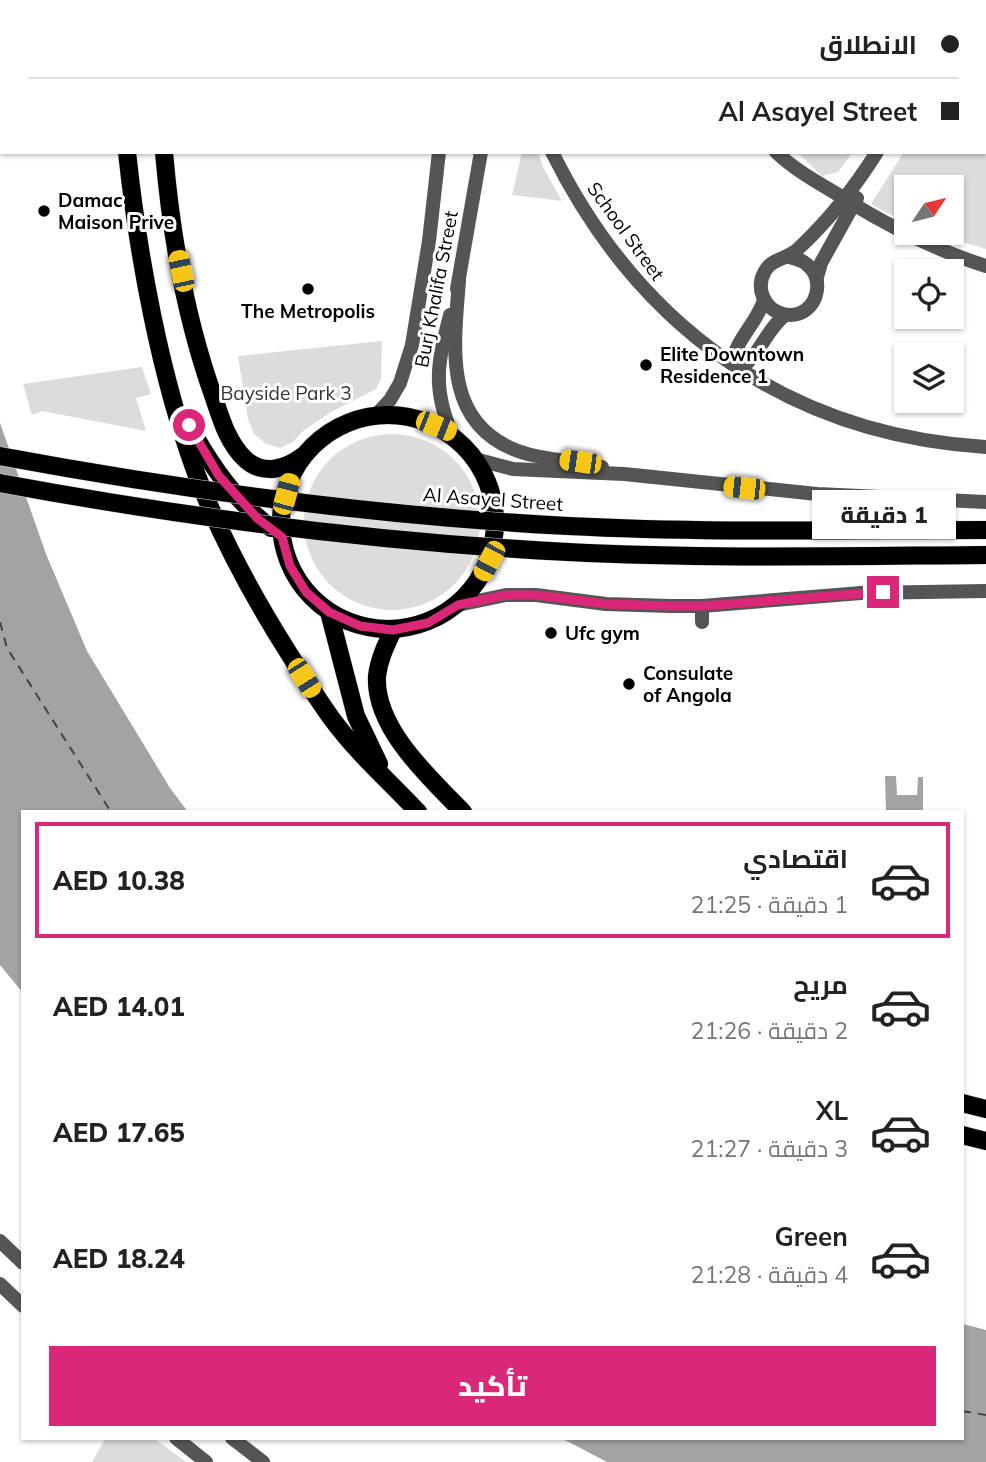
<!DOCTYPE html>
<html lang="ar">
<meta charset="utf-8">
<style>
body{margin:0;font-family:Mulish,Cairo,sans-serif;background:#f2f2f2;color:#222;direction:rtl;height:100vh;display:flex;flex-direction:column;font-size:26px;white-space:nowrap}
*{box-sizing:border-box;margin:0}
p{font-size:23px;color:#767676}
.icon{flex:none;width:38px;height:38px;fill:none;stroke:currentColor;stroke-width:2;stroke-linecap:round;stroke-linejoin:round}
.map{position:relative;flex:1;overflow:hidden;direction:ltr}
.details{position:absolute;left:21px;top:810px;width:943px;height:630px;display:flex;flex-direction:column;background:#fff;border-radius:0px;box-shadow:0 2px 5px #0004;direction:rtl}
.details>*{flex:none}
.guide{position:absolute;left:0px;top:0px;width:987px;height:154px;box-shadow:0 2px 5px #0004;direction:rtl;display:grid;align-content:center;height:154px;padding:0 28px;background:#fff}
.needle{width:46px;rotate:55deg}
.buttons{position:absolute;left:894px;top:175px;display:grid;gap:14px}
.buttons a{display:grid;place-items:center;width:70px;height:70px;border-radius:0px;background:#fff;box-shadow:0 2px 5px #0004;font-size:35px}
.end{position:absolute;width:32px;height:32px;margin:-16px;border:9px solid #db2777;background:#fff;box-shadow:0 0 0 4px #fff}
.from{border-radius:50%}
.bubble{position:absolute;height:49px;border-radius:0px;background:#fff;box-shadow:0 2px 5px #0004;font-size:23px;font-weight:800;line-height:49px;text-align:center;direction:rtl}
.car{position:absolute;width:21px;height:42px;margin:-21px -10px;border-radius:9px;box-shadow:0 0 5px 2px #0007;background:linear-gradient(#f5c518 24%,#345 0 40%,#f5c518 0 76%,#345 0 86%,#f5c518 0)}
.guide b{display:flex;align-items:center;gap:24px;height:66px;font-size:26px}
.guide b+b{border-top:2px solid #e0e0e0}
.guide i{width:18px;height:18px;background:#222}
ul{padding:12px 0 0;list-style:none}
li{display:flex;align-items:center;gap:21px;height:116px;margin:0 14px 10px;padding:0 14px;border:4px solid transparent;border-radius:0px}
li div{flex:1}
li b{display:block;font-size:26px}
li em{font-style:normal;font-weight:800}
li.current{border-color:#db2777}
li>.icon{width:63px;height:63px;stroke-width:1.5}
.primary-button{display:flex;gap:14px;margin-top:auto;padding:14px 28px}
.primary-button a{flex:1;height:80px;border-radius:0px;background:#db2777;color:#fff;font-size:28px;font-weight:800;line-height:80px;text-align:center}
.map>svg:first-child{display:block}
.green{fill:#dcdcdc}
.water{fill:#a3a3a3}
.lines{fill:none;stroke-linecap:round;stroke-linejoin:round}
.ferry{stroke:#444;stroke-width:2;stroke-dasharray:9 7;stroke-linecap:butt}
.major-casing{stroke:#dbdbdb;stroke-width:19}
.minor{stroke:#555;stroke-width:14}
.major{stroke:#000;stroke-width:18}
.major-bridge-casing{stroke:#dbdbdb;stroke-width:19;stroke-linecap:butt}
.major-bridge{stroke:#000;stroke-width:18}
.route{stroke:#db2777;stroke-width:9}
.poi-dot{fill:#000;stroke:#fff;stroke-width:2.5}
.labels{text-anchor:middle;stroke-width:6;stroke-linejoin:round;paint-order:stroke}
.poi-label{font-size:19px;font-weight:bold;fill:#000;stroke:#fff;text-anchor:start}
.street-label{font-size:19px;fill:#000;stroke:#fff}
.park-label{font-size:19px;fill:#333;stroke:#fff}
</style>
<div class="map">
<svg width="986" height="1462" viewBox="0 0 986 1462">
<rect width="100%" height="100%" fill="#fff"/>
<g class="green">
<path d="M986 50V249L932 233H952V187H906V223L871 204 904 152H985Z"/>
<path d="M522 152H538L543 167 562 201 512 195Z"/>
<path d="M797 152H853L838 172 822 176Z"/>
<path d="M382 341 381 379 376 389 331 412 303 431 293 442 280 448 266 444 254 434 248 419 238 356Z"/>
<path d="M142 367 151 394 136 398 146 431 42 411 32 415 23 384Z"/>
<circle cx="392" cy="522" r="88"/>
<path d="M105 1439H155L186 1462H92Z"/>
</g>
<g class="water">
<path d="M0 423 46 554 87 651 170 788 188 812H23V993L0 965Z"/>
<path d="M885 776H896L897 795H917L918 777H923V812H859L886 811Z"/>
<path d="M963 1324 986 1330V1462H607L563 1439 962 1438Z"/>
</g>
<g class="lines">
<g class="ferry">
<path d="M0 622 7 648 111 812"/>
<path d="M962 1411 986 1415"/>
</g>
<g class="major-casing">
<g id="major">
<path d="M122 2V0"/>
<path d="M162 2V0"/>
<path d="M184 2 185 0"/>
<path d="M127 152C138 255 160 376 196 473 220 536 252 595 288 652 302 674 316 697 332 719 357 753 389 781 418 812"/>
<path d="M164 152C171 235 186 320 214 398 221 419 228 443 245 459 263 476 286 469 303 456"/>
<circle cx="388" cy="522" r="107"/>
<path d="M189 425C210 465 235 501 271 528"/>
<path d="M329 612 356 716 379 764"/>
<path d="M393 630C386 645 379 659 377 676 374 728 430 778 463 812"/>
<path d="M962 1103 986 1109"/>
<path d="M962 1135 986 1141"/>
</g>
</g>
<g class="minor">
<path d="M412 0 413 2"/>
<path d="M476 0V2"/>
<path d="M490 0V2"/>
<path d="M918 0 920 2"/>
<path d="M445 2V0"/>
<path d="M525 2 527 0"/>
<path d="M985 12 986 11"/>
<path d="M552 152C639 328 789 435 986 447"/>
<path d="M776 152C799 174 827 187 853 204 896 230 938 251 986 266"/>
<path d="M789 257C834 264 820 323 783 314 764 309 755 288 765 271 772 258 789 259 799 248 829 220 855 187 877 152"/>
<path d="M817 277 821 263 857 198"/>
<path d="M459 281C454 346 442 423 518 451 545 461 575 460 602 467"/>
<path d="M457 289 481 152"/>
<path d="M450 315C438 362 432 386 451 432"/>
<path d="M732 364C735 340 757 323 764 300"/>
<path d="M740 369C760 355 766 330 785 315"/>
<path d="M376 415 390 400 400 383 412 345 429 241 439 152"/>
<path d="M475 459 513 469 624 474 817 494 986 502"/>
<path d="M458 605 506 595H536L606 604 670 606H702L861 593 986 591"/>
<path d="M702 606V622"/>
<path d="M0 1241 23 1263"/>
<path d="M0 1284 23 1306"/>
<path d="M176 1438 206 1462"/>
<path d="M232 1438 263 1462"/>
</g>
<use href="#major" class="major"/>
<g class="major-bridge-casing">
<g id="major-bridge">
<path d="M0 456C188 491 377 516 568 526 707 533 847 530 986 530"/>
<path d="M0 483C188 518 377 542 568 552 707 559 847 556 986 555"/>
</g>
</g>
<use href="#major-bridge" class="major-bridge"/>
</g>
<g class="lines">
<path class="route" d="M189 425 219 476 258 519 282 537 290 566 306 592 329 612 360 626 393 630 428 623 458 605 506 595H536L606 604 670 606H702L883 592"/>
</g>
<g class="poi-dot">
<circle cx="44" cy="211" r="7"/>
<circle cx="308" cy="289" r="7"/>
<circle cx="646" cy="365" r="7"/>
<circle cx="551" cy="633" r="7"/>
<circle cx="629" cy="684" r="7"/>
</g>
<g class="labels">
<g class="poi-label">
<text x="58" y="207">Damac<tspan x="58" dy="22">Maison Prive</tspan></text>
<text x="308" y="318" text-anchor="middle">The Metropolis</text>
<text x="660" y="361">Elite Downtown<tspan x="660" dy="22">Residence 1</tspan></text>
<text x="565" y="640">Ufc gym</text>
<text x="643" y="680">Consulate<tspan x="643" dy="22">of Angola</tspan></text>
</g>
<g class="street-label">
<text transform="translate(626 231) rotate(54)" y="7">School Street</text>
<text transform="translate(436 289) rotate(-79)" y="7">Burj Khalifa Street</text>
<text transform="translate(493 499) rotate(4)" y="7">Al Asayel Street</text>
</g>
<g class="park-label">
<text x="286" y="400">Bayside Park 3</text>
</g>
</g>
</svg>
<div class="buttons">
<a><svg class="needle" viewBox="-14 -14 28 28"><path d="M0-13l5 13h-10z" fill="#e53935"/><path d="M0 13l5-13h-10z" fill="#767676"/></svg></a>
<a><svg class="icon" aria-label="locate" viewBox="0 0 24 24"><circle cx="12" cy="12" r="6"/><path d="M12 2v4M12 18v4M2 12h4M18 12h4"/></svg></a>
<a><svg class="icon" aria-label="layers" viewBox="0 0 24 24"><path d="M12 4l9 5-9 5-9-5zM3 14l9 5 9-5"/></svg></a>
</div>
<i class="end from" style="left:189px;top:425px"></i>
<i class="end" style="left:883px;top:592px"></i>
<div class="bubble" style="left:812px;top:490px;width:144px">1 دقيقة</div>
<i class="car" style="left:181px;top:271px;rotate:348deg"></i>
<i class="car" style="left:436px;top:426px;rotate:112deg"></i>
<i class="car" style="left:580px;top:462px;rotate:278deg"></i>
<i class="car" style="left:744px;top:488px;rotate:276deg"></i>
<i class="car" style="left:286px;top:494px;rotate:15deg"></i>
<i class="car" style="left:489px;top:561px;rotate:208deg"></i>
<i class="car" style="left:304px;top:678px;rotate:148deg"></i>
<div class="guide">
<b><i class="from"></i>الانطلاق</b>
<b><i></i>Al Asayel Street</b>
</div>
<section class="details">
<ul>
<li class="current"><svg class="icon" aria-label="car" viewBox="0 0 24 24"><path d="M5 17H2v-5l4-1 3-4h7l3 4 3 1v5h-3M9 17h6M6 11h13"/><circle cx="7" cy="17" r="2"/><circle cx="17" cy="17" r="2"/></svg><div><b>اقتصادي</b><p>1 دقيقة · 21:25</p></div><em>AED 10.38</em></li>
<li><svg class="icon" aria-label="car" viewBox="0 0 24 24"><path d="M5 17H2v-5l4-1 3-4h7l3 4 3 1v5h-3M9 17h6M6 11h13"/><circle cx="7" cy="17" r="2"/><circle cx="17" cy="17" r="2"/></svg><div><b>مريح</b><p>2 دقيقة · 21:26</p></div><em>AED 14.01</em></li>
<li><svg class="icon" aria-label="car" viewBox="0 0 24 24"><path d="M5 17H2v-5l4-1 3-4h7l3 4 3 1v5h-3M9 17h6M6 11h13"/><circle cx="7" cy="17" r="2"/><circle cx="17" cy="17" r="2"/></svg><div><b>XL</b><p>3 دقيقة · 21:27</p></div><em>AED 17.65</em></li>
<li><svg class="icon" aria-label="car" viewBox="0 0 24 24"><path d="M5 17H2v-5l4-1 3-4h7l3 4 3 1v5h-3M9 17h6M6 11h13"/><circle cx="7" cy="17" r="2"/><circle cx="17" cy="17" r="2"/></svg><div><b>Green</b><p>4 دقيقة · 21:28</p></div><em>AED 18.24</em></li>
</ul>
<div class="primary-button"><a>تأكيد</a></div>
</section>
</div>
